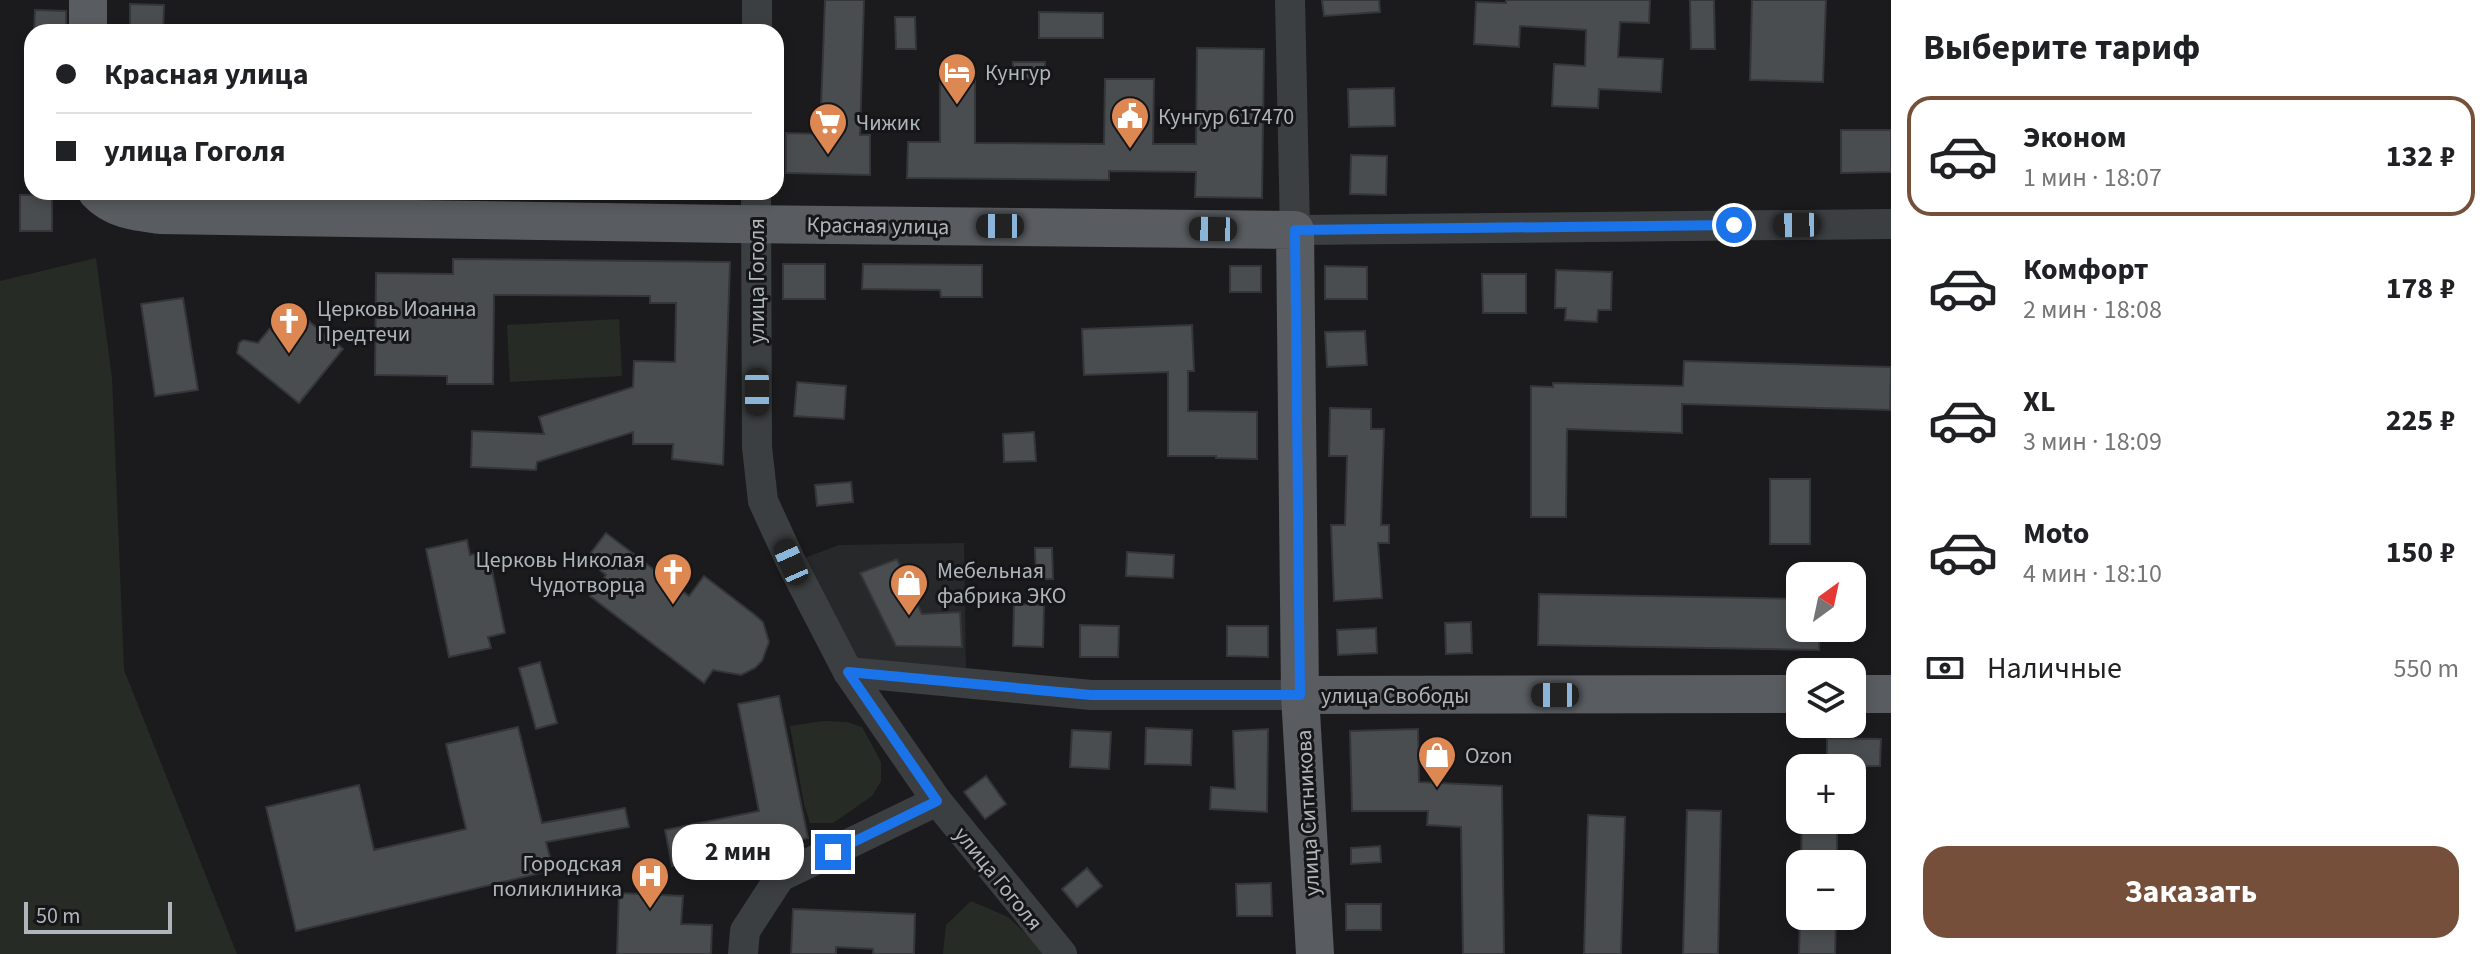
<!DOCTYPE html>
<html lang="ru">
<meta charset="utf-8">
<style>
body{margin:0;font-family:"Source Sans 3",sans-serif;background:#f2f2f2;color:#202124;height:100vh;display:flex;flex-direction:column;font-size:30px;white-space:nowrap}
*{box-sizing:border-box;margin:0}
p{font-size:26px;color:#757577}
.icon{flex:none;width:44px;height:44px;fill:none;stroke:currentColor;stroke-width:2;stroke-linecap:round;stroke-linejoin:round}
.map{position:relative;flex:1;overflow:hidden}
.drawer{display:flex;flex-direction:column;background:#fff;width:600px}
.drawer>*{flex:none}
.hud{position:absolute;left:24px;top:24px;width:760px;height:176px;border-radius:24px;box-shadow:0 4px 12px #0003;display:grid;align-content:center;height:176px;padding:0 32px;background:#fff}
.needle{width:52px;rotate:33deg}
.fabs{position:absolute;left:1786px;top:562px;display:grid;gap:16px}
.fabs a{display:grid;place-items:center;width:80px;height:80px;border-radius:16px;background:#fff;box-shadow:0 4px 12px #0003;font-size:40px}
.scale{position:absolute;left:24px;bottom:20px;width:148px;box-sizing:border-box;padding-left:8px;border:4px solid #afb6bb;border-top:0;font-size:22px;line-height:28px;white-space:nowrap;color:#afb6bb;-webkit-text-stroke:6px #161618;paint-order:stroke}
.end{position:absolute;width:36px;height:36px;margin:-18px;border:10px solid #1a73e8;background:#fff;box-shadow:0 0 0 4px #fff}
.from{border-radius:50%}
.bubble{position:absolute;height:56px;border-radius:24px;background:#fff;box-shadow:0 4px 12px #0003;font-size:26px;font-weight:700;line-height:56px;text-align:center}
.car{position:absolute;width:24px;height:48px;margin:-24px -12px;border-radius:10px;box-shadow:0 0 6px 2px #0007;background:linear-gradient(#222 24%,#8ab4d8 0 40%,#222 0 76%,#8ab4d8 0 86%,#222 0)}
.hud b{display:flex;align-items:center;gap:28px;height:76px;font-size:30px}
.hud b+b{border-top:2px solid #e0e0e0}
.hud i{width:20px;height:20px;background:#202124}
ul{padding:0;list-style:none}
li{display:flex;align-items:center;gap:24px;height:120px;margin:0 16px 12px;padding:0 16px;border:4px solid transparent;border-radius:24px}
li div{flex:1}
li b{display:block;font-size:30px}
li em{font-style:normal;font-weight:700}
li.selected{border-color:#754f39}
li>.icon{width:72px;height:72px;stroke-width:1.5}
h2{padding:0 32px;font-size:36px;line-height:96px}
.pay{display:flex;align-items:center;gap:20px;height:88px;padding:0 32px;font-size:30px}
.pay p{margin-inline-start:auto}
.action{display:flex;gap:16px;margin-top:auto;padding:16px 32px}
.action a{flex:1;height:92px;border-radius:24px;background:#754f39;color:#fff;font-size:32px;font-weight:700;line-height:92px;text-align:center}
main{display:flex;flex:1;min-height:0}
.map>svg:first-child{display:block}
.built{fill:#27282a}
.green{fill:#262c25}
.building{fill:#4a4d4f;stroke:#353639;stroke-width:2}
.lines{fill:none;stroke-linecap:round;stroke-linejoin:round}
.minor{stroke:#3c3f41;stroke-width:30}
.major{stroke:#595c60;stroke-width:38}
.route{stroke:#1a73e8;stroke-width:10}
.labels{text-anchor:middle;stroke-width:6;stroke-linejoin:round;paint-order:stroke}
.poi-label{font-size:22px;fill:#afb6bb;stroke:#161618;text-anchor:start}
.street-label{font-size:22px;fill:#afb6bb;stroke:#161618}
</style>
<main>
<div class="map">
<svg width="1891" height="954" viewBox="0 0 1891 954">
<rect width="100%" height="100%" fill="#1b1b1d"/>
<path class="built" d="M964 543 966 673 854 664 804 558 839 545Z"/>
<g class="green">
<path d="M96 258 112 378 124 670 237 954H0V281Z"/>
<path d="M619 319 622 376 510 382 507 325Z"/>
<path d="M823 721 847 722 862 727 881 762V781L872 796 833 823H810L804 804 790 726Z"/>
<path d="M971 901 1008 917 1047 954H943L946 925Z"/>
</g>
<g class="building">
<path d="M825 0H864L860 135H870V175L786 173V133L820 134Z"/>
<path d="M1322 0H1379L1380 12 1324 16Z"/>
<path d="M1506 0H1650L1649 23 1620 22 1618 57 1663 59 1661 92 1599 89 1598 108 1552 106 1554 64 1585 66 1586 30 1520 26 1519 47 1474 44 1476 2 1506 3Z"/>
<path d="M1690 0H1714L1715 49H1691Z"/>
<path d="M1752 0H1826L1823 82 1750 80Z"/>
<path d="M130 4 164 5 163 32H130Z"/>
<path d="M35 10 66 11V32H34Z"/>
<path d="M1039 12 1103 13V38H1039Z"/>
<path d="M895 17H915L916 49H896Z"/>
<path d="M1197 48 1264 49 1262 198 1195 197 1196 172 1109 171V180L907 178 908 142H940V69H975V143L1104 144 1105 79H1154L1153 144H1196Z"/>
<rect x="1013" y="62" width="32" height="16"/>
<path d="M1394 88 1395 126 1349 127 1348 89Z"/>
<path d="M1841 130H1891V172L1841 173Z"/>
<path d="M1351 155 1387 156 1386 195 1350 194Z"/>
<rect x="20" y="195" width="32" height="36"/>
<path d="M453 259 730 262 723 465 672 459 673 444H633V432L537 462 536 470 471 467 472 431 544 434 539 417 633 387 634 361 675 362 676 303H650V296L494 295 493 384H447V376L375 375 376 273 453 274Z"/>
<rect x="783" y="264" width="42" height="35"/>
<path d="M863 264 982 265V297H941L940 290 862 289Z"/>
<rect x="1230" y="266" width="31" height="26"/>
<path d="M1325 266 1367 267V299H1325Z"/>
<path d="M1556 270 1612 272 1611 310H1598L1597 322 1565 320 1566 308H1555Z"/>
<path d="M1482 274H1526V313H1483Z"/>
<path d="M183 298 198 390 155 396 141 304Z"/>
<path d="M289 305 343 349 299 403 237 353 239 343 243 340 258 343Z"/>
<path d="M1192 325 1194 371H1188V411L1257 412V459L1216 458V456H1168V372L1084 375 1082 329Z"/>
<path d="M1365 331 1367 365 1327 367 1325 332Z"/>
<path d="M1684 361 1891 367 1890 410 1682 404V433L1567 429 1566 517H1531V386L1553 387V383L1683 386Z"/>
<path d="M797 382 846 386 844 419 794 416Z"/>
<path d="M1330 408 1371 409V429H1384L1381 525H1389V543H1378L1382 598 1334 601 1331 525H1345L1347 456H1329Z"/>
<path d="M1034 432 1036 461 1004 462 1003 434Z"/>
<rect x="1770" y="479" width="40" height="65"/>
<path d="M851 482 853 502 817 506 815 485Z"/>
<path d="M606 533 689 596 704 576 755 615 763 622 769 642 762 661 755 668 741 675 713 670 704 683 590 596 606 575 586 559Z"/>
<path d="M467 540 470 555 488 551 505 633 488 637 491 648 449 657 426 549Z"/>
<path d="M1035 548H1052L1053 579H1036Z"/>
<path d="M1127 552 1174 555 1173 578 1126 576Z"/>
<path d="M897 559 922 614 960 612 962 647 896 646 860 573Z"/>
<path d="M1539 594 1800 599V628H1820L1819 650 1538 645Z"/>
<path d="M1014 604 1044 605 1043 647 1013 646Z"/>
<path d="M1471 622 1472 653 1446 654 1445 623Z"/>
<path d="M1080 625 1119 626 1118 657H1080Z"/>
<path d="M1227 626H1268V657L1227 656Z"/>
<path d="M1376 628 1377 653 1338 655 1337 630Z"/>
<path d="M540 662 557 723 536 729 519 668Z"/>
<path d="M779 696 808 838 672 866 665 830 759 811 738 704Z"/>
<path d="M518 727 542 823 625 808 629 827 546 842 553 870 296 931 266 807 359 785 374 850 466 829 446 744Z"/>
<path d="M1146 728 1192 730 1191 765 1145 764Z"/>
<path d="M1268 729 1267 812 1210 809 1211 787 1235 789 1233 731Z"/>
<path d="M1418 729 1419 782 1502 786 1504 954H1463L1461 827 1427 825 1428 811H1352L1350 731Z"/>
<path d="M1072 730 1111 732 1109 769 1070 767Z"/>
<path d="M1827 738 1881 739 1880 766H1827Z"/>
<path d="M986 776 1006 804 985 819 964 792Z"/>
<path d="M1687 810 1721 811 1718 954H1683Z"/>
<path d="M1588 815 1625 817 1621 954H1584Z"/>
<path d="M1802 820H1837V864H1801Z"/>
<path d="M1380 846 1381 862 1351 864V848Z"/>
<path d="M1087 868 1102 886 1077 907 1062 889Z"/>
<path d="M1271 883 1272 916H1237L1236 884Z"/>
<path d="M619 893 683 896 681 924 712 925 711 954H617Z"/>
<rect x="1346" y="904" width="35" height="26"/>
<path d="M793 909 915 914 914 954H873V949L836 947V954H791Z"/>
<path d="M1800 916H1836L1835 954H1799Z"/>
</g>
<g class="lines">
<g class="minor">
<path d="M1290 0 1295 230 1891 224"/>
<path d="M757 32V0"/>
<path d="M756 192 757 447 763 501 791 562 848 672 937 801 1062 954"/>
<path d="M848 672 1091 695H1300"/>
<path d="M743 954 745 931 780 877 937 801"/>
</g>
<g class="major">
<path d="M88 32V0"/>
<path d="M97 192C114 210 136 212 160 215L732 224 1295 230 1300 695 1315 954"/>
<path d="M1852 694H1891"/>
<path d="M1300 695 1800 694"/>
</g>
</g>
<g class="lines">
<path class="route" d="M833 852 937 801 848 672 1091 695H1300L1295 230 1734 225"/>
</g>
<defs>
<g id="hotel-pin" transform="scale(2)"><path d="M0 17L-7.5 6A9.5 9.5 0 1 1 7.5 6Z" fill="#dd8853" stroke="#161618"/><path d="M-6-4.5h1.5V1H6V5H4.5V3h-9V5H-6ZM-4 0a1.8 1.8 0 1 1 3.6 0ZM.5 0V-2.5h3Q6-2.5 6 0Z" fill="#fff"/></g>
<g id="civic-pin" transform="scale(2)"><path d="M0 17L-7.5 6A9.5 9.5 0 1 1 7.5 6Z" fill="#dd8853" stroke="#161618"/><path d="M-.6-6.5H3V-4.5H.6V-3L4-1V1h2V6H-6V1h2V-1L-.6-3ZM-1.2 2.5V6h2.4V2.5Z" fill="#fff"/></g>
<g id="supermarket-pin" transform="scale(2)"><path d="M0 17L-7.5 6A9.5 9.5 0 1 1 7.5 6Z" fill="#dd8853" stroke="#161618"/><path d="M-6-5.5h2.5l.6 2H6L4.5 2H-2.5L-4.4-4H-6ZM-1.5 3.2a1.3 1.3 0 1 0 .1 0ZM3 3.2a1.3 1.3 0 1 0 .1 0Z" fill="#fff"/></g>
<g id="church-pin" transform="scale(2)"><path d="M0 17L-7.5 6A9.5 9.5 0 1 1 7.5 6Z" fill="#dd8853" stroke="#161618"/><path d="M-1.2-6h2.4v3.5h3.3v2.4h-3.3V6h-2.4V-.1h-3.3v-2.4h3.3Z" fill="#fff"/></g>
<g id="shop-pin" transform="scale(2)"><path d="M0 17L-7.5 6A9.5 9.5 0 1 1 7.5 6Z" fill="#dd8853" stroke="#161618"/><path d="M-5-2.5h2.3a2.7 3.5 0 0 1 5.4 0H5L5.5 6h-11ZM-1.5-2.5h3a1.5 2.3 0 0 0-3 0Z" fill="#fff"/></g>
<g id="hospital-pin" transform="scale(2)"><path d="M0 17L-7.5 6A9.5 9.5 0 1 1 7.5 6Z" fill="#dd8853" stroke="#161618"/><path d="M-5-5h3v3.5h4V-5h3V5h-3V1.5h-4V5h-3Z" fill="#fff"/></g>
</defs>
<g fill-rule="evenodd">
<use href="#hotel-pin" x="957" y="72"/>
<use href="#civic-pin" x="1130" y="116"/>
<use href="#supermarket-pin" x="828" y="122"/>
<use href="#church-pin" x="289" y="321"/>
<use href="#church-pin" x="673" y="572"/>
<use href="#shop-pin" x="909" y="583"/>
<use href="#shop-pin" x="1437" y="755"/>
<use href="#hospital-pin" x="650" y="876"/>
</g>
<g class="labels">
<g class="poi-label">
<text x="985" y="80">Кунгур</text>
<text x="1158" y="124">Кунгур 617470</text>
<text x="856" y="130">Чижик</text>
<text x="317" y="316">Церковь Иоанна<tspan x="317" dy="25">Предтечи</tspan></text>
<text x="645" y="567" text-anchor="end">Церковь Николая<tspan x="645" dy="25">Чудотворца</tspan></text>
<text x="937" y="578">Мебельная<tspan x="937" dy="25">фабрика ЭКО</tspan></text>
<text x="1465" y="763">Ozon</text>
<text x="622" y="871" text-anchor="end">Городская<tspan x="622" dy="25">поликлиника</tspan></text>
</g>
<g class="street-label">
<text transform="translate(878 225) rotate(1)" y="8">Красная улица</text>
<text transform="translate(756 281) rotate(-90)" y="8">улица Гоголя</text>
<text x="1395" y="703">улица Свободы</text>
<text transform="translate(1307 813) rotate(-93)" y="8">улица Ситникова</text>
<text transform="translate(999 878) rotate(51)" y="8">улица Гоголя</text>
</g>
</g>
</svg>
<div class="fabs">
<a><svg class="needle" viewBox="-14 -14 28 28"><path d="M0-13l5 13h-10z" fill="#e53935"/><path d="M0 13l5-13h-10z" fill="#757577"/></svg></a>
<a><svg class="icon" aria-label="layers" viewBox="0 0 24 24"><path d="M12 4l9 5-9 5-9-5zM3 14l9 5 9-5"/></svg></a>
<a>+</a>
<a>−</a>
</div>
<div class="scale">50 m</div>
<i class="end from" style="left:1734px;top:225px"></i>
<i class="end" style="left:833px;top:852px"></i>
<div class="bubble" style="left:672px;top:824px;width:132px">2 мин</div>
<i class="car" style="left:1797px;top:225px;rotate:269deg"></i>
<i class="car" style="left:1000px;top:226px;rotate:270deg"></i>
<i class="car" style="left:1213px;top:229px;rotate:271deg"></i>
<i class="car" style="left:757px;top:392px;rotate:180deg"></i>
<i class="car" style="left:791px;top:562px;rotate:336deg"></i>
<i class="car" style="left:1555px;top:695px;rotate:270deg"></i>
<div class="hud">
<b><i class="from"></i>Красная улица</b>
<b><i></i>улица Гоголя</b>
</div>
</div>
<section class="drawer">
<h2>Выберите тариф</h2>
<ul>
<li class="selected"><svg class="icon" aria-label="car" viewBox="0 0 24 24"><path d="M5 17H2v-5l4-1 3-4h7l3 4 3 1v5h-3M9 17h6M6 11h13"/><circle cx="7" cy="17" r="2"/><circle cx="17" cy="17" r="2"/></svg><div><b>Эконом</b><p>1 мин · 18:07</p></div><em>132 ₽</em></li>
<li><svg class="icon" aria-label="car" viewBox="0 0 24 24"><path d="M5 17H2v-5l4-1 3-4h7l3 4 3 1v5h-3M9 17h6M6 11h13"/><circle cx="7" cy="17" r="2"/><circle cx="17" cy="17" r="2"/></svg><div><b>Комфорт</b><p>2 мин · 18:08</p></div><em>178 ₽</em></li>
<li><svg class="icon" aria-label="car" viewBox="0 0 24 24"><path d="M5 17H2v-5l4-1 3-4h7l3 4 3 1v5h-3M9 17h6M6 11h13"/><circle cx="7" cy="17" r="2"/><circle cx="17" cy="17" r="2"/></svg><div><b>XL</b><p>3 мин · 18:09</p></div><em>225 ₽</em></li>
<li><svg class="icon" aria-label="car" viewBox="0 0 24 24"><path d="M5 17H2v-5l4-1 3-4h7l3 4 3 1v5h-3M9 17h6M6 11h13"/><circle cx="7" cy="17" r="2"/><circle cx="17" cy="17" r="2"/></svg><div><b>Moto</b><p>4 мин · 18:10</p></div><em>150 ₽</em></li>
</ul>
<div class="pay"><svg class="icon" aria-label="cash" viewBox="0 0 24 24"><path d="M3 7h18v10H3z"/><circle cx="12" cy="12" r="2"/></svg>Наличные<p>550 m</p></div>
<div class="action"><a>Заказать</a></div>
</section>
</main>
